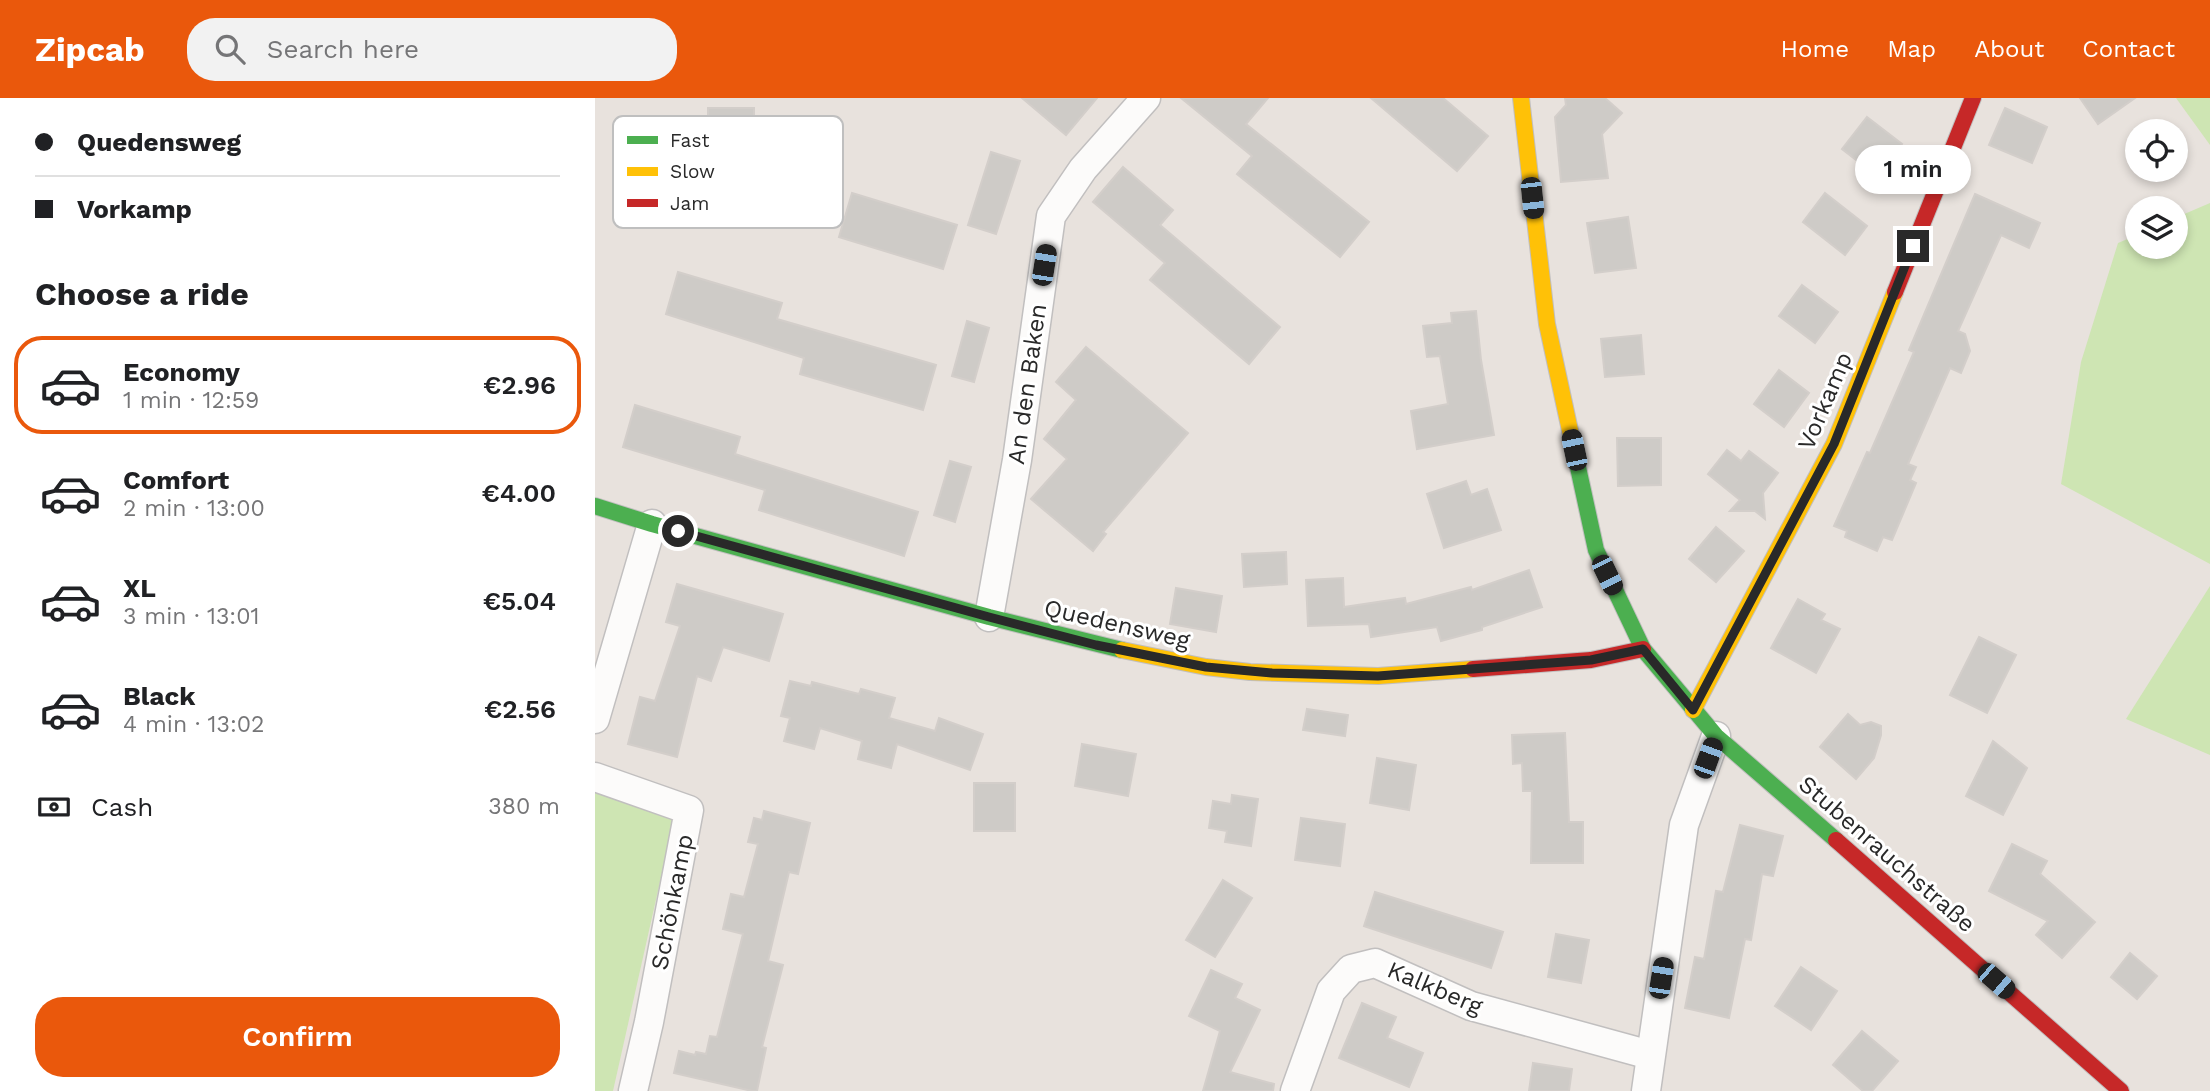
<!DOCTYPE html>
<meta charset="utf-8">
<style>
body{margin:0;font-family:"Work Sans",sans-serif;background:#f2f2f2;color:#202124;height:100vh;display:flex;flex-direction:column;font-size:26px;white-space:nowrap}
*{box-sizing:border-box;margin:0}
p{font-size:23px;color:#757577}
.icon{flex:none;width:38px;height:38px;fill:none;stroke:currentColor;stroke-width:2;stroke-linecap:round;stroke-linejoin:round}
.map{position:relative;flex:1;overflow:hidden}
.panel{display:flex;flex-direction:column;background:#fff;width:595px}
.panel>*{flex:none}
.hud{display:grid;align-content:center;height:154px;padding:0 35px;background:#fff}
.buttons{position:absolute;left:1530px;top:21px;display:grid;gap:14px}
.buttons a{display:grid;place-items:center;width:63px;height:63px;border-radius:50%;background:#fff;box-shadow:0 4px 10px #0003;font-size:35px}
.end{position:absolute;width:32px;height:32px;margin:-16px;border:9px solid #292929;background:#fff;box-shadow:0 0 0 4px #fff}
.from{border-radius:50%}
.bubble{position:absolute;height:49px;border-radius:24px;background:#fff;box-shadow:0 4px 10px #0003;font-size:23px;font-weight:600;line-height:49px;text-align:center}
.car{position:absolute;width:21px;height:42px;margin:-21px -10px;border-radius:9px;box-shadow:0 0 5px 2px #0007;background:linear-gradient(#222 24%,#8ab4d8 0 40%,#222 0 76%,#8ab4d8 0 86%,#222 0)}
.hud b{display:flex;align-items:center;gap:24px;height:66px;font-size:26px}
.hud b+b{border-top:2px solid #e0e0e0}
.hud i{width:18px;height:18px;background:#202124}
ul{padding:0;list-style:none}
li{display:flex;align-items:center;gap:21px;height:98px;margin:0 14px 10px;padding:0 21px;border:4px solid transparent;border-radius:28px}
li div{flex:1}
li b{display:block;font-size:26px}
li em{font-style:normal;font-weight:600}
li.active{border-color:#ea580c}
li>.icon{width:63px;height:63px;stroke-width:1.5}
h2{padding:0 35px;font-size:32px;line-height:84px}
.pay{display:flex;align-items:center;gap:18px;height:77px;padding:0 35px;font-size:26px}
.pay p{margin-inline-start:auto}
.button{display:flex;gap:14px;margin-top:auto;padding:14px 35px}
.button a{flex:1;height:80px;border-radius:28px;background:#ea580c;color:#fff;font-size:28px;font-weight:600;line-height:80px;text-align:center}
header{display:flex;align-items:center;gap:42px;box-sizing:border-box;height:98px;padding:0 35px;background:#ea580c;color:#fff}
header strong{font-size:33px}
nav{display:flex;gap:38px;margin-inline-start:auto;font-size:24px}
.search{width:490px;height:63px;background:#f2f2f2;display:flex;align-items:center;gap:18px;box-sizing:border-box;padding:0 24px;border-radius:28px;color:#757577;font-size:26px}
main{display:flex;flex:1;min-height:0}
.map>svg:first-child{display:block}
.green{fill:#cee5b3}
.building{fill:#cecbc7;stroke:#d3ceca;stroke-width:2}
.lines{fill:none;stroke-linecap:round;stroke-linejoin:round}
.street-casing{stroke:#c1bfbf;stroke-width:31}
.fast-casing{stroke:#c1bfbf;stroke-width:18}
.slow-casing{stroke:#c1bfbf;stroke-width:18}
.jam-casing{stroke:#c1bfbf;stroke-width:18}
.street{stroke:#fcfbfa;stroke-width:28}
.fast{stroke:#4caf50;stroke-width:16}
.slow{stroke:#ffc107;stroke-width:16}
.jam{stroke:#c62828;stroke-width:16}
.route{stroke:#292929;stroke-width:9}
.labels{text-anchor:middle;stroke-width:6;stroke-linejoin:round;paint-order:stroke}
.street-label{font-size:24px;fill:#292929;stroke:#fff}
.key{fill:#fff;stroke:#bfbfbf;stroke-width:2}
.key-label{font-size:19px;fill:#292929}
</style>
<header>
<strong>Zipcab</strong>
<div class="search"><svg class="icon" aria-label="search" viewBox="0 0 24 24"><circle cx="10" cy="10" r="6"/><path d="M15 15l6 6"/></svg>Search here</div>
<nav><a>Home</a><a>Map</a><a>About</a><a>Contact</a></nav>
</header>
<main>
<section class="panel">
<div class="hud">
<b><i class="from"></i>Quedensweg</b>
<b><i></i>Vorkamp</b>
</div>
<h2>Choose a ride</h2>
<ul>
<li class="active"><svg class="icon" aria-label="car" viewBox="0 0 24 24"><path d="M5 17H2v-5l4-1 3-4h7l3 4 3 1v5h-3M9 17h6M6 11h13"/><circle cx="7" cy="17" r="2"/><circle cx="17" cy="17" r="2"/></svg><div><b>Economy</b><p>1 min · 12:59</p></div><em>€2.96</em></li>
<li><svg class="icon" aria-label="car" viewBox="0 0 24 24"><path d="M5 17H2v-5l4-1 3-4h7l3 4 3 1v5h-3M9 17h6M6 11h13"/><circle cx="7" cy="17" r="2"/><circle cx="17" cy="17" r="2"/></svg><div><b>Comfort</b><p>2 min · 13:00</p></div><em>€4.00</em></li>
<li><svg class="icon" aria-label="car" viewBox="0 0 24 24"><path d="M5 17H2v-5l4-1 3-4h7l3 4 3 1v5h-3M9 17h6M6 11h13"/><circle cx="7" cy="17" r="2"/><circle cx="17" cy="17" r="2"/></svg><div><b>XL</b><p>3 min · 13:01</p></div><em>€5.04</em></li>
<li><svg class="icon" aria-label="car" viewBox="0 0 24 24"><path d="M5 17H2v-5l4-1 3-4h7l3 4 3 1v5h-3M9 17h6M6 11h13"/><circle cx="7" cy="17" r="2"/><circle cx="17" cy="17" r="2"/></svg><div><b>Black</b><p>4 min · 13:02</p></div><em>€2.56</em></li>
</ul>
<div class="pay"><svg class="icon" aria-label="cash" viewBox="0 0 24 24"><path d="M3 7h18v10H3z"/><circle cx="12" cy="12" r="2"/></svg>Cash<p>380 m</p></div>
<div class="button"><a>Confirm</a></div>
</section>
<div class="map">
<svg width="1615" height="993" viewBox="0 0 1615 993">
<rect width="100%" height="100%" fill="#e8e2dd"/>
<g class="green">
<path d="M1581 0H1615V47Z"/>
<path d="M1615 105V466L1466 386 1486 264 1523 145 1542 137V149H1580V120Z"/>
<path d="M1615 488V657L1531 621Z"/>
<path d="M0 694 80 717 18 993H0Z"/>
</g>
<g class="building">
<path d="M427 0H502L471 37Z"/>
<path d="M586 0H673L651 26 774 124 745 159 642 76 657 58Z"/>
<path d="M776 0H848L893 38 862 73Z"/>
<path d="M970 0H1010L1027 15 1007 36 1013 80 966 84 960 19 971 7Z"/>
<path d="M1485 0H1540L1503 26Z"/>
<rect x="113" y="10" width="46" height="64"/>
<path d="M1410 10 1452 29 1437 65 1394 47Z"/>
<path d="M1272 19 1307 46 1282 78 1247 51Z"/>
<path d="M396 54 425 63 401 136 373 127Z"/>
<path d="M528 69 578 112 565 127 685 229 654 266 555 182 570 165 498 104Z"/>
<path d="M257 95 362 127 348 171 244 139Z"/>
<path d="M1230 95 1272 128 1250 157 1208 124Z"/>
<path d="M1380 96 1445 125 1434 150 1406 137 1363 233 1370 236 1375 253 1366 275 1355 270 1313 366 1321 369 1315 382 1321 385 1297 442 1288 439 1282 453 1250 439 1252 433 1239 428 1272 354 1275 355 1319 254 1314 252Z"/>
<path d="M1033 119 1041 170 1000 175 992 125Z"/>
<path d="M83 174 187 205 182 221 341 267 328 312 205 276 209 260 71 216Z"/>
<path d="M1207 187 1243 214 1220 245 1184 218Z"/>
<path d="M881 213 886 262 899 337 822 351 816 313 853 306 845 258 832 259 828 228 857 225 856 215Z"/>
<path d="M372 223 394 230 379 284 357 278Z"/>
<path d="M1046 237 1049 276 1010 279 1006 241Z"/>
<path d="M491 249 593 335 508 434 511 436 498 453 436 401 472 361 449 341 481 302 461 284Z"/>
<path d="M1184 272 1214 295 1189 329 1159 306Z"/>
<path d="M40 307 145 339 140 356 323 414 309 458 164 412 170 392 28 349Z"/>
<path d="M1022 340H1066V387L1023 388Z"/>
<path d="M1132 352 1146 363 1154 353 1183 375 1168 395 1170 421 1160 413H1135L1145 402 1113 376Z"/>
<path d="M355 363 376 369 360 424 339 417Z"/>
<path d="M871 383 876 397 892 391 906 432 849 450 832 396Z"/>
<path d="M1121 429 1149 453 1121 484 1094 461Z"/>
<path d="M691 454 692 486 649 489 647 456Z"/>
<path d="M934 472 947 509 887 529V532L846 543 842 529 776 539 774 526 713 528 711 482 748 480 749 509 810 500 811 506 876 489 877 492Z"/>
<path d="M82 486 188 516 174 563 128 549 116 583 102 578 82 659 33 646 45 599 60 603 85 528 71 524Z"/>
<path d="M581 490 627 498 621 534 575 526Z"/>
<path d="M1203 501 1230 516 1226 522 1245 531 1221 575 1176 550Z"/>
<path d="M1384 539 1421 557 1392 615 1355 597Z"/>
<path d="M195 583 216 588 217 584 264 596 266 591 300 600 294 620 340 633 344 620 388 636 375 672 302 646 296 670 263 661 267 643 225 630 219 651 189 643 195 620 186 618Z"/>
<path d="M712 611 753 617 750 638 708 632Z"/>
<path d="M1253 616 1265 627 1276 624 1286 628V637L1279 660 1261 681 1225 649Z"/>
<path d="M970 635 974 724H988V765H936L937 693H928L927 665 918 666 917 637Z"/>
<path d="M1398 643 1432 670 1408 717 1371 698Z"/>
<path d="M487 646 541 656 533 698 480 688Z"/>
<path d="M782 660 821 667 814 712 775 705Z"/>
<rect x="379" y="685" width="41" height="48"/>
<path d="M637 697 663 701 656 748 630 744 632 733 614 730 618 703 636 706Z"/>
<path d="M169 713 215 725 203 776 194 774 173 863 188 867 167 949 171 950 162 993H157L79 975 84 953 100 957 101 954 111 956 115 938 122 939 148 836 128 831 136 796 149 799 163 746 153 744 159 720 167 722Z"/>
<path d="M706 720 750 726 745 768 700 762Z"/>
<path d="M1145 727 1188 738 1178 778 1167 776 1156 842 1150 841 1134 920 1090 910 1100 859 1109 861 1121 793 1128 794Z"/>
<path d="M1417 746 1452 763 1445 776 1500 824 1467 860 1441 837 1453 823 1394 793Z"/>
<path d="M628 782 657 800 620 859 591 842Z"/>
<path d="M780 794 908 834 896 870 769 828Z"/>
<path d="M961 836 994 842 986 885 953 879Z"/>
<path d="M1535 855 1562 878 1542 901 1516 879Z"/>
<path d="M1206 869 1242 893 1216 932 1180 908Z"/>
<path d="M616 872 647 886 640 900 665 912 635 974 679 986 678 993H608L625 933 594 918Z"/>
<path d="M767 905 801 919 792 940 828 955 814 989 744 960Z"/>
<path d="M1267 933 1303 963 1277 993H1268L1238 967Z"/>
<path d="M938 965 977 971 974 993H934Z"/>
</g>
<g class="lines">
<g class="street-casing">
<g id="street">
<path d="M394 519 422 362 456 118 488 71 551 0"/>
<path d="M0 621 57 426"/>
<path d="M0 679 94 712 54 924 38 993"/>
<path d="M700 993 736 893 756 871 780 865 876 908 1055 957"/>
<path d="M1051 993 1089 727 1121 638"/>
</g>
</g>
<g class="fast-casing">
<g id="fast">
<path d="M979 351 1001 452 1048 551 1121 638 1241 742"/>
<path d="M0 408 57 426 394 519 527 552"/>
</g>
</g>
<g class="slow-casing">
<g id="slow">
<path d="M926 0 952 226 979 351"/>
<path d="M527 552 611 569 655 574 783 578 878 571"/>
<path d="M1098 612 1239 346 1300 194"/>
</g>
</g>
<g class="jam-casing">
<g id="jam">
<path d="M1300 194 1378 0"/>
<path d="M878 571 996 562 1048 551"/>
<path d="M1241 742 1526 993"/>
</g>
</g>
<use href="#street" class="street"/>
<use href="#fast" class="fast"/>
<use href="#slow" class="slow"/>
<use href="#jam" class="jam"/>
</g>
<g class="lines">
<path class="route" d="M83 433 394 519 501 547 611 569 677 575 783 578 996 562 1048 551 1098 612 1239 346 1318 148"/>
</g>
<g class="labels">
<g class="street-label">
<text transform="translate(432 286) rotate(-82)" y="8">An den Baken</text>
<text transform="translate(1230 303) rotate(-67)" y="8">Vorkamp</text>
<text transform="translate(522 526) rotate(13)" y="8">Quedensweg</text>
<text transform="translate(1292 756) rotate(41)" y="8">Stubenrauchstraße</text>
<text transform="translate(77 804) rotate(-79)" y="8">Schönkamp</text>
<text transform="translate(840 890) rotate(23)" y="8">Kalkberg</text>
</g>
</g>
<rect x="18" y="18" width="230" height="112" rx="10" class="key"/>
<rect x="32" y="38" width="31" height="8" fill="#4caf50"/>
<rect x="32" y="69" width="31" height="9" fill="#ffc107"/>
<rect x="32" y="101" width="31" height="8" fill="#c62828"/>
<g class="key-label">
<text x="75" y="49">Fast</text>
<text x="75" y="80">Slow</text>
<text x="75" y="112">Jam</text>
</g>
</svg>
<div class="buttons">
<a><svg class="icon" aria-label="locate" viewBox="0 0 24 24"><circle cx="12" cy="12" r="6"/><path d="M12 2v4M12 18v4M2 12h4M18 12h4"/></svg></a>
<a><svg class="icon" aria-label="layers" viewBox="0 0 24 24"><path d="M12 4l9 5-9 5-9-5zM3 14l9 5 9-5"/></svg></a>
</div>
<i class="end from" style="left:83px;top:433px"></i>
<i class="end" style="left:1318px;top:148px"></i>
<div class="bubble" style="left:1260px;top:47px;width:116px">1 min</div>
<i class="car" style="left:937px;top:100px;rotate:174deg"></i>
<i class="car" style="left:449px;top:167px;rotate:9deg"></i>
<i class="car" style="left:979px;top:352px;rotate:348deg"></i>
<i class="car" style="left:1012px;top:477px;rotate:154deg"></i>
<i class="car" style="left:1113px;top:660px;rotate:20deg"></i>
<i class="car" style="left:1066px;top:880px;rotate:9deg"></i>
<i class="car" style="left:1401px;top:883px;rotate:131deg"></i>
</div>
</main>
